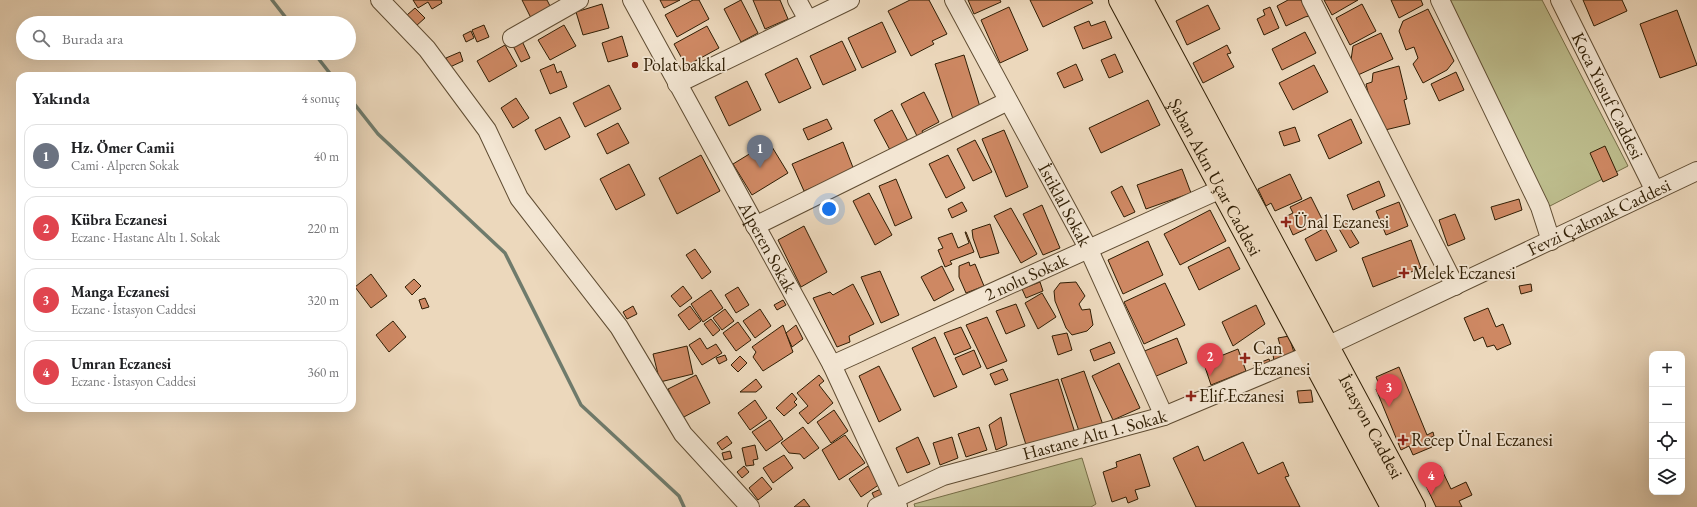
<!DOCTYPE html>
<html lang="tr">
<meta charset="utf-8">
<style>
:root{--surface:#fff;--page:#f2f2f2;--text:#202124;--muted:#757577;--line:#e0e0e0;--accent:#1a73e8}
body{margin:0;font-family:"EB Garamond",serif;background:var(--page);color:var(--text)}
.controls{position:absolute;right:12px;bottom:12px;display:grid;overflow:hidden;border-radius:8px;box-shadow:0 4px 16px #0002}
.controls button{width:36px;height:36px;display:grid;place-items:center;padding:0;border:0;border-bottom:1px solid var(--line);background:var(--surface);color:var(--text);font:20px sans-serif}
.you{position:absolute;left:829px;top:209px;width:14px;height:14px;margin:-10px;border:3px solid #fff;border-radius:50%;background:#1a73e8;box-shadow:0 0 0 6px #1a73e833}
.badge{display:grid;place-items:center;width:26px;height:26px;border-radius:50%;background:var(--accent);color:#fff;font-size:13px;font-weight:700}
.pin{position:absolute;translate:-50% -33px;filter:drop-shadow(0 1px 2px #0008)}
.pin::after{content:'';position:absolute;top:21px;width:14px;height:12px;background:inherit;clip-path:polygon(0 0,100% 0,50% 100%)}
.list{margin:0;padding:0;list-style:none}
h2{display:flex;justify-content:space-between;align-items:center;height:52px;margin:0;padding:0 16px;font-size:17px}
h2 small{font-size:13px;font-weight:400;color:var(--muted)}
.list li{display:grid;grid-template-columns:26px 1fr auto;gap:12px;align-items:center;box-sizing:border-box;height:64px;margin:0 8px 8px;padding:0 8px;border:1px solid var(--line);border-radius:12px}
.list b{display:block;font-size:15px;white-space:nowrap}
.list p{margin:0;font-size:13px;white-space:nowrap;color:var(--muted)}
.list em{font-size:13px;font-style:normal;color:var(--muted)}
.icon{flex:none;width:22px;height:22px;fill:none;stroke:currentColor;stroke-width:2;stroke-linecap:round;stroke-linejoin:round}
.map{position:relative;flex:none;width:1697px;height:507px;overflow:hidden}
.search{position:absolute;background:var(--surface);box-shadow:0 4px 16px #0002;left:16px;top:16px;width:340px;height:44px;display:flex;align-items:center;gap:10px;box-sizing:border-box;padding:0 14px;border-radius:22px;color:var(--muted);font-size:15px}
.panel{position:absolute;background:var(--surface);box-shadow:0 4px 16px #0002;left:16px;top:72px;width:340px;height:340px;border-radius:12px}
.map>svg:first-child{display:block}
.green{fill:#bdbd8d;stroke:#766e48}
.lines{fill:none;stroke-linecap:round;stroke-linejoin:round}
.stream{stroke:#6f7b6c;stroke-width:3.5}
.building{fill:#ce8863;stroke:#301e04}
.minor-casing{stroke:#5f4c32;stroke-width:20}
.major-casing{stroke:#301e04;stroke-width:24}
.minor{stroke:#f3e6d3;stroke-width:18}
.major{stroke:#ecd8bc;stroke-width:22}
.poi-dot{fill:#8f2418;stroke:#f3e6d3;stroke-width:1.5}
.labels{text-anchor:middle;stroke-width:3.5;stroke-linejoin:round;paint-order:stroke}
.poi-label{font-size:18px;fill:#301e04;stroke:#f3e6d3;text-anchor:start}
.street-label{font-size:18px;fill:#301e04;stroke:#f3e6d3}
</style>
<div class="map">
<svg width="1697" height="507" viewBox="0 0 1697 507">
<rect width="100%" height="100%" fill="#ecd8bc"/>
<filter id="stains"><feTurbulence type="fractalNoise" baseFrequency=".005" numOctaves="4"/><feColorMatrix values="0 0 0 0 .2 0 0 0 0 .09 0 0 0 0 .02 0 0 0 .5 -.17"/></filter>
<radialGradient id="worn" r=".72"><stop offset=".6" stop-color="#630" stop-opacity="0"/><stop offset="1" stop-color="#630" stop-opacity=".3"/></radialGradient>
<!-- green -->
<g class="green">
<path d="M1449,0H1542L1628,166L1548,207Z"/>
<path d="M1082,458L1096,504L1091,507H915L914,504Z"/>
</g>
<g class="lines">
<!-- stream -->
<g class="stream">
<path d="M272,0L290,23"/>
<path d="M314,53L332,76"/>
<path d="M352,101L378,134L505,253L581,405L679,496L684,507"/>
</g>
</g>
<!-- building -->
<g class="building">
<path d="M413,0H441L442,3L432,9L428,2L418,8Z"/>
<path d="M522,0H547L553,12L531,18Z"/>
<path d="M660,0H680L664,8Z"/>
<path d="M693,0H699L709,19L677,37L665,15Z"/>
<path d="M741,0L758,33L741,42L724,9Z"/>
<path d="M753,0H780L788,19L765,29Z"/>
<path d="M910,0H929L947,34L932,41L934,44L911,56L888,11Z"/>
<path d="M968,0H1000L1001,2L974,14Z"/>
<path d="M1030,0H1091L1093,3L1043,27Z"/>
<path d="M1288,0H1301L1309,16L1305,17L1286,26L1277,6Z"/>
<path d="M1324,0H1358L1332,15Z"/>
<path d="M1391,0H1421L1423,5L1399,18Z"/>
<path d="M1583,0H1622L1627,11L1594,26Z"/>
<path d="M602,4L609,28L583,35L576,12Z"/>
<path d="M1362,4L1376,31L1350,45L1336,18Z"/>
<path d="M1208,5L1220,29L1187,45L1176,21Z"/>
<path d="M1009,7L1028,50L1000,63L981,20Z"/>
<path d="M1270,7L1279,28L1264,35L1257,19L1265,15L1263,10Z"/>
<path d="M415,8L425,18L416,26L407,15Z"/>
<path d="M1428,9L1454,61L1447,70L1423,83L1413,64L1418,58L1414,47L1406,50L1399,31L1403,21Z"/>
<path d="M1677,10L1697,65L1660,78L1640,24Z"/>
<path d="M1089,21L1091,26L1105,21L1112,38L1083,49L1074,27Z"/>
<path d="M882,22L896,52L862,68L848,38Z"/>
<path d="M484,25L489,37L477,42L472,30Z"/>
<path d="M564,25L576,46L550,60L538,40Z"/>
<path d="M707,26L719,48L686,66L674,44Z"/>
<path d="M471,31L474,38L466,42L463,35Z"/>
<path d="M1305,32L1316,53L1282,70L1272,49Z"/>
<path d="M1381,33L1393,59L1358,75L1351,60L1353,46Z"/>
<path d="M622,36L628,56L608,62L602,43Z"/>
<path d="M522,41L530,58L521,62L513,46Z"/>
<path d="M842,41L856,70L823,85L810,56Z"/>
<path d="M505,45L517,66L489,82L477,61Z"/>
<path d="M1227,45L1231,53L1227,54L1234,67L1203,83L1193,63Z"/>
<path d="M460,52L463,61L450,67L446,58Z"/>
<path d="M1115,54L1123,72L1109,78L1101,60Z"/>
<path d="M964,55L981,110L953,119L935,64Z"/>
<path d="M797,58L811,88L779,103L765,74Z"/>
<path d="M554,64L557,73L561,71L567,87L550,94L540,70Z"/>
<path d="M1076,64L1083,80L1064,88L1057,73Z"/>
<path d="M1314,65L1328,92L1293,110L1279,83Z"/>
<path d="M1399,66L1407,99L1404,100L1410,124L1381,131L1374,117L1366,84L1372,82L1373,73Z"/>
<path d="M1456,72L1464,90L1439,101L1431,84Z"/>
<path d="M747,81L761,110L729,126L715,97Z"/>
<path d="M609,85L621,109L585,127L573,103Z"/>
<path d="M924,92L939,122L922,131L925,137L919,140L901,104Z"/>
<path d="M516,98L529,118L513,128L501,108Z"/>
<path d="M1148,100L1160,125L1101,153L1089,128Z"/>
<path d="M892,110L908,141L890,150L874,120Z"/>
<path d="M560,117L570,137L545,150L535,130Z"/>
<path d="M827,119L832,129L808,140L803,129Z"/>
<path d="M1351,119L1362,143L1329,159L1318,135Z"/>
<path d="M618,123L629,143L607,154L597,134Z"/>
<path d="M1295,127L1300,141L1284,146L1279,132Z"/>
<path d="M1004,130L1028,187L1006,197L982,139Z"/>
<path d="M975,140L992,172L973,181L957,149Z"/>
<path d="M769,142L788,173L752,195L733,164Z"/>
<path d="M843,142L854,170L804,191L792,164Z"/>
<path d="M1605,146L1618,175L1603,182L1590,153Z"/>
<path d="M701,155L720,191L677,214L659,178Z"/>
<path d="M948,155L965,188L946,198L929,164Z"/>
<path d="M629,164L645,195L616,210L600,179Z"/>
<path d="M1182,169L1191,193L1146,209L1137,185Z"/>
<path d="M1290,174L1302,199L1275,211L1271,203L1266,206L1258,189Z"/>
<path d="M896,179L912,218L895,226L879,186Z"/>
<path d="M1379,181L1385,196L1353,210L1347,195Z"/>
<path d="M1122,186L1135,212L1124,217L1111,192Z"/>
<path d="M869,193L892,235L875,245L853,201Z"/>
<path d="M1311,197L1323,221L1293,235L1285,217L1293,213L1290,207Z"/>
<path d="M1519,199L1522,210L1495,220L1491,207Z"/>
<path d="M962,202L967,211L952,218L948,209Z"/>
<path d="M1399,202L1408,226L1386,235L1376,211Z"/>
<path d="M1042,205L1060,248L1043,255L1023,214Z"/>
<path d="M1011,208L1037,254L1021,263L994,216Z"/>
<path d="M1210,210L1226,241L1180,265L1164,234Z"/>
<path d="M1455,214L1465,239L1448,246L1439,220Z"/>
<path d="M1346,222L1359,243L1350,248L1338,227Z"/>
<path d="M990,224L999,253L980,258L973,238L972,230Z"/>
<path d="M804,226L827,272L801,287L778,240Z"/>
<path d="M1325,228L1337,251L1316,261L1305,239Z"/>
<path d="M965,232H966L974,252L950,261L952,264L945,267L938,250L943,248L938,238L952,233L958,248L969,243Z"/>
<path d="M1411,240L1421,268L1373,287L1362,258Z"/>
<path d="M1148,241L1163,275L1123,294L1108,260Z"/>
<path d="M1229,247L1240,269L1199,290L1188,267Z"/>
<path d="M695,249L711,272L702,279L686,255Z"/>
<path d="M969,262L970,266L975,264L984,286L966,293L959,277V266Z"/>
<path d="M942,266L954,290L934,301L921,277Z"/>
<path d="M880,271L899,315L881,323L861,277Z"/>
<path d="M371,274L387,296L371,308L355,287Z"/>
<path d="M414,279L421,286L412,295L405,287Z"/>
<path d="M1040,282L1043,291L1026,298L1022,289Z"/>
<path d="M1076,282L1085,296L1079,304L1082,310L1090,309L1093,325L1087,331L1072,335L1066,328L1055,301L1054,291L1060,283Z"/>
<path d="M1165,283L1185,325L1144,344L1124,302Z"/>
<path d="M853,284L874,324L849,336L850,342L837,347L813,298L830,292L833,295Z"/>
<path d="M1531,284L1532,291L1521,294L1519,286Z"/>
<path d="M683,286L692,298L680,307L671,296Z"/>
<path d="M738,287L749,305L736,313L725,295Z"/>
<path d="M711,290L723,308L703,322L691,304Z"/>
<path d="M1042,293L1056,317L1038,329L1025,303Z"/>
<path d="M425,298L429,307L422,309L419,300Z"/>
<path d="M783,300L786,305L777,310L774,305Z"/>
<path d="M1016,304L1025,326L1006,334L996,311Z"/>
<path d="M1256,305L1265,324L1233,346L1222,322Z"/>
<path d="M633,306L637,314L627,319L623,312Z"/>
<path d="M690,306L701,321L689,330L678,315Z"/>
<path d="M1488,308L1496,327L1503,324L1511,344L1497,350L1494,345L1487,347L1483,337L1474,341L1464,318Z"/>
<path d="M725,309L734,321L722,330L713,318Z"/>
<path d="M760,309L771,326L755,338L743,321Z"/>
<path d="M987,317L1007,361L987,369L966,325Z"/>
<path d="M711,319L720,330L713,336L704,324Z"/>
<path d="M393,321L406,337L389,352L376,335Z"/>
<path d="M738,322L751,340L736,351L723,333Z"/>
<path d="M783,325L793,352L763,371L753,357L756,352L752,347Z"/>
<path d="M796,325L803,339L792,347L786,333Z"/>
<path d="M961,327L971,348L954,355L944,333Z"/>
<path d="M1067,333L1072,350L1058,355L1052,336Z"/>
<path d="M1289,336L1295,356L1274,362L1273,354L1282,352L1278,338Z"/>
<path d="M935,337L957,387L934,397L912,348Z"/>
<path d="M700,338L707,349L716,344L722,353L702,365L689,345Z"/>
<path d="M1177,338L1187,363L1154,377L1142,352Z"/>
<path d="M1110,342L1115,353L1094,361L1090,350Z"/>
<path d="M687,346L693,374L660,382L653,354Z"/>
<path d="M1238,349L1246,371L1211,385L1205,367L1219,361L1218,357Z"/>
<path d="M974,350L981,367L963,375L955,358Z"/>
<path d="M725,355L727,360L719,364L716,358Z"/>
<path d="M740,356L747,363L738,372L731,365Z"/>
<path d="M1269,359L1273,368L1258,375L1254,365Z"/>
<path d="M1119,363L1140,408L1113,420L1092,376Z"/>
<path d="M879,366L901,410L879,422L859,376Z"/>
<path d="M1399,367L1427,435L1433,432L1434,436L1429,438L1432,447L1413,455L1409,446L1401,450L1376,389L1380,387L1376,377Z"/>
<path d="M1003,369L1008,380L995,385L990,374Z"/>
<path d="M1084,371L1103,425L1080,434L1061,379Z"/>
<path d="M696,375L710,403L682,418L668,389Z"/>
<path d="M819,375L824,381L819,385L833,403L808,424L799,413L808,406L797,393Z"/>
<path d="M756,379L762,387L756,392H740Z"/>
<path d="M1058,379L1075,433L1027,448L1010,394Z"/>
<path d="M1311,390L1313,402L1299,403L1297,391Z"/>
<path d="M792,393L797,399L794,402L797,405L784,416L776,408Z"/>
<path d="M755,400L767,418L750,430L738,413Z"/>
<path d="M834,410L848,431L831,443L817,422Z"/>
<path d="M1001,417L1007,445L996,450L989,425Z"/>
<path d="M770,420L783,439L766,451L752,432Z"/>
<path d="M803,427L819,448L804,459L800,454L789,453L781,443Z"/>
<path d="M979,427L987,450L966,457L958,434Z"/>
<path d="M845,435L865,463L839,480L822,450Z"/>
<path d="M727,436L732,443L722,450L717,443Z"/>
<path d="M918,437L930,464L907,473L896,448Z"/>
<path d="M952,437L958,458L940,465L933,443Z"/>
<path d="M1243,442L1258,474L1283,462L1289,476L1285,477L1300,507H1196L1173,458L1198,446L1204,461Z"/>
<path d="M755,445L758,459L753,460L754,465L746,466L742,448Z"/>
<path d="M730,451L732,458L724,460L722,453Z"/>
<path d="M1140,454L1150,486L1135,490L1138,499L1128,503L1126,497L1112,502L1103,472L1117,467L1116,462Z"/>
<path d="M784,455L793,468L773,483L763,468Z"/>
<path d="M744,466L749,472L742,478L737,472Z"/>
<path d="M868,466L880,484L861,497L849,479Z"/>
<path d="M1440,466L1451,489L1466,482L1472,495L1459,501L1462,507H1436L1421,475Z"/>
<path d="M762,477L772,489L758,500L749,488Z"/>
<path d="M883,488L887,495L876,501L872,493Z"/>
<path d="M804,499L810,507H794Z"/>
</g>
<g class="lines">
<defs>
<g id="minor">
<path d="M380,0L427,49L487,130L519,198L619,327L683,434L750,507"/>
<path id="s1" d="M632,0L832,365L898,507"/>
<path d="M797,0L808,20"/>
<path id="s2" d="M954,0L1088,248L1164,416"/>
<path d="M1311,0L1455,286"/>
<path d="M1440,0L1540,207L1551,241"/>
<path id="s3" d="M1560,0L1655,191"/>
<path d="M512,38L579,0"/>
<path d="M677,84L850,0"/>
<path d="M755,226L1008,101"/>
<path id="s4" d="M1327,346L1697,171"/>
<path id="s5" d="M832,365L1221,189"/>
<path id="s6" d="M877,507L943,476L1164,416L1309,355"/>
</g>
<g id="major">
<path id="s7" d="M1120,0L1392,507"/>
<path id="s8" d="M1142,0L1414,507"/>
</g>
</defs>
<!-- minor casing -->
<use href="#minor" class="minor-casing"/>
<!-- major casing -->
<use href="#major" class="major-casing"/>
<!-- minor -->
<use href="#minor" class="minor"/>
<!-- major -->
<use href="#major" class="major"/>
</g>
<!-- markers -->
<g class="poi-dot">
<circle cx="635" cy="65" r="4"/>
<path d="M1284 216h4v4h4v4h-4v4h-4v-4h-4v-4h4z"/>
<path d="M1402 267h4v4h4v4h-4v4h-4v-4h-4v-4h4z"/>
<path d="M1243 352h4v4h4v4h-4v4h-4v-4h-4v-4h4z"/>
<path d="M1189 390h4v4h4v4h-4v4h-4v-4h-4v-4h4z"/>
<path d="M1401 434h4v4h4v4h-4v4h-4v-4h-4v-4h4z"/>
</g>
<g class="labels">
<!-- poi labels -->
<g class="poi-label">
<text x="643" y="71">Polat bakkal</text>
<text x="1294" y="228">Ünal Eczanesi</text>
<text x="1412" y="279">Melek Eczanesi</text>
<text x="1253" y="354">Can<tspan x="1253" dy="21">Eczanesi</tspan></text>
<text x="1199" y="402">Elif Eczanesi</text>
<text x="1411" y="446">Recep Ünal Eczanesi</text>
</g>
<!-- street labels -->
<g class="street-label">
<text dy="6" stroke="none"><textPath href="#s3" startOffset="107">Koca Yusuf Caddesi</textPath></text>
<text dy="6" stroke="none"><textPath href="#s7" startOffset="201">Şaban Akın Uçar Caddesi</textPath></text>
<text dy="6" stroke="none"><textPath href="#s2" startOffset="233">İstiklal Sokak</textPath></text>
<text dy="6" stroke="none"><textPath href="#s4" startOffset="301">Fevzi Çakmak Caddesi</textPath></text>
<text dy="6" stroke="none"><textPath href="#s1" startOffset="282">Alperen Sokak</textPath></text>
<text dy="6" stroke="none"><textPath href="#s5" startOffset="213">2 nolu Sokak</textPath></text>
<text dy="6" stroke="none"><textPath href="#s8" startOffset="484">İstasyon Caddesi</textPath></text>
<text dy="6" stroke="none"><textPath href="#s6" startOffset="230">Hastane Altı 1. Sokak</textPath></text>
</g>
</g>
<rect width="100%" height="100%" filter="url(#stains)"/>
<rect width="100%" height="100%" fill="url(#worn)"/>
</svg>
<div class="controls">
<button>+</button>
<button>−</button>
<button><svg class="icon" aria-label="locate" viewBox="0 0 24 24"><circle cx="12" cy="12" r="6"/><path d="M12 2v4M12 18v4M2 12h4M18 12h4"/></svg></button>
<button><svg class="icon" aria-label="layers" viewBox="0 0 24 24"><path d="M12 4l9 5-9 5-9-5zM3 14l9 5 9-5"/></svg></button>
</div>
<div class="you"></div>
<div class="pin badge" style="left:760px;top:168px;background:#6b7280">1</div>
<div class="pin badge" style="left:1210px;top:376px;background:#e0444e">2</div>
<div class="pin badge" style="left:1389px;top:407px;background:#e0444e">3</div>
<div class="pin badge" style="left:1431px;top:495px;background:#e0444e">4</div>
<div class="search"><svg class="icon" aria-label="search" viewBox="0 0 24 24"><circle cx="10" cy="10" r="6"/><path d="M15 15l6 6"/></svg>Burada ara</div>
<section class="panel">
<h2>Yakında<small>4 sonuç</small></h2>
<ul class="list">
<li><span class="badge" style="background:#6b7280">1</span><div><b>Hz. Ömer Camii</b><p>Cami · Alperen Sokak</p></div><em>40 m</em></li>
<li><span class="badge" style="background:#e0444e">2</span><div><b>Kübra Eczanesi</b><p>Eczane · Hastane Altı 1. Sokak</p></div><em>220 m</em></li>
<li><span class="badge" style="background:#e0444e">3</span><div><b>Manga Eczanesi</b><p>Eczane · İstasyon Caddesi</p></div><em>320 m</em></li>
<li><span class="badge" style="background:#e0444e">4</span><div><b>Umran Eczanesi</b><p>Eczane · İstasyon Caddesi</p></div><em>360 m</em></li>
</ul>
</section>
</div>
